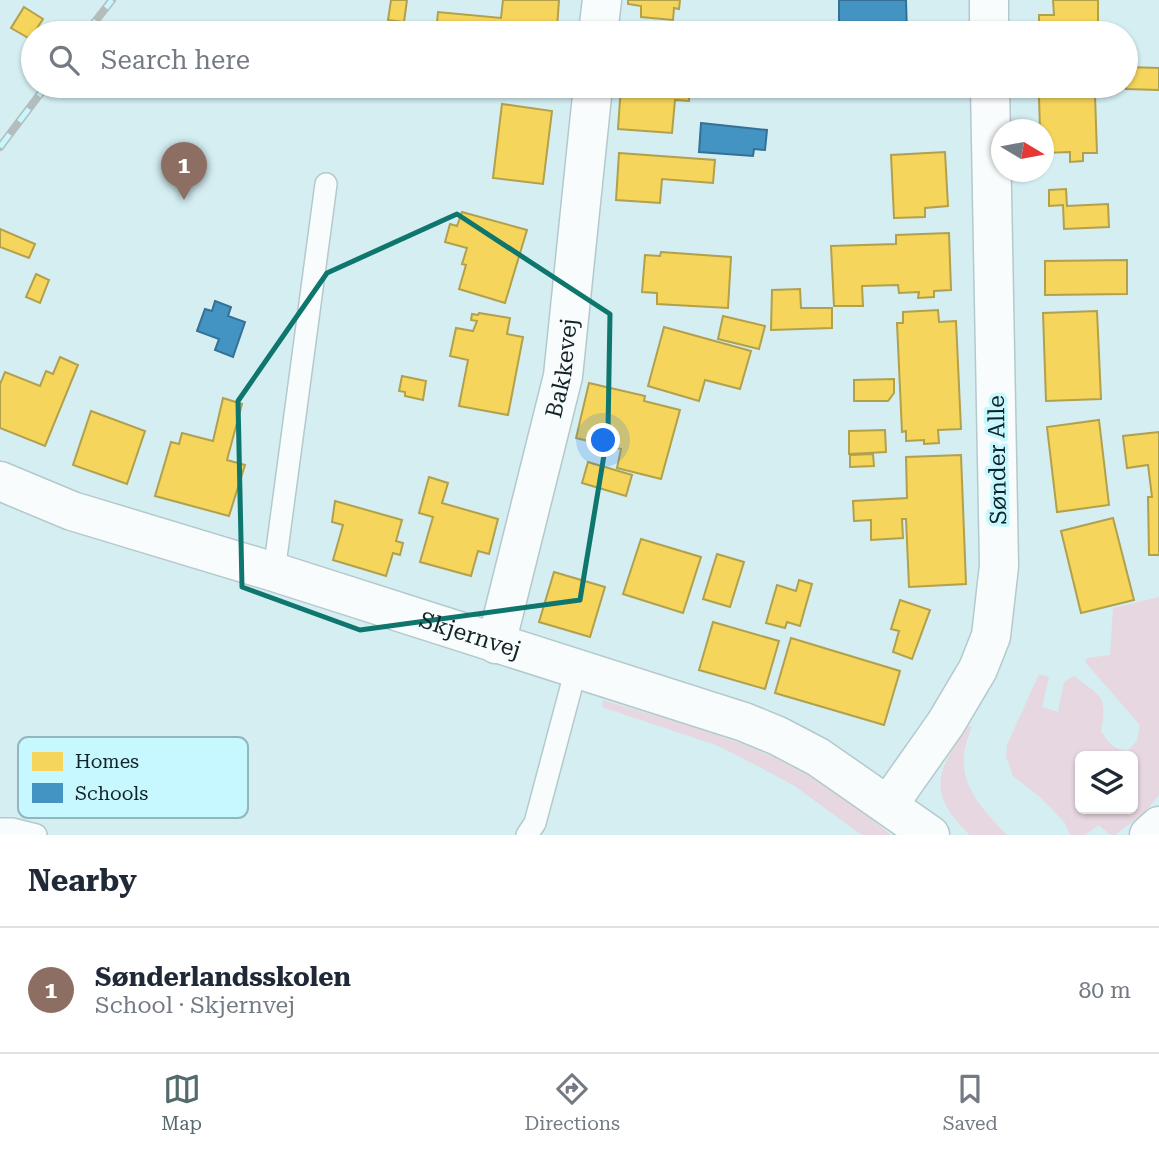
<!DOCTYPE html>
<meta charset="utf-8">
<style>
:root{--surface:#fff;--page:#f2f2f3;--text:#1f2937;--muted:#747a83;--line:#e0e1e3;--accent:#556a6d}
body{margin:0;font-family:"Roboto Serif",serif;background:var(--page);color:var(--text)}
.controls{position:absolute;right:21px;bottom:21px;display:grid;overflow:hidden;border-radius:10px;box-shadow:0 2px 5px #0004}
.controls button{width:63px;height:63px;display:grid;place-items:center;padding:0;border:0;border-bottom:2px solid var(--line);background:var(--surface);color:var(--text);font:35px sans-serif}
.compass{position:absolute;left:991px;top:119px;width:63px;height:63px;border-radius:50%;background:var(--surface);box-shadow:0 2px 5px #0004;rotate:100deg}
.you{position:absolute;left:604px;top:441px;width:24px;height:24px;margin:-18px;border:5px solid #fff;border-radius:50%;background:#1a73e8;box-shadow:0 0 0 10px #1a73e833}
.badge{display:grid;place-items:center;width:46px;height:46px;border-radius:50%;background:var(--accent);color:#fff;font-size:23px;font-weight:700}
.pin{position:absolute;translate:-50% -58px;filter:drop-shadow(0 2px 4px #0008)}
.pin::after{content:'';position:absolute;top:37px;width:24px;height:21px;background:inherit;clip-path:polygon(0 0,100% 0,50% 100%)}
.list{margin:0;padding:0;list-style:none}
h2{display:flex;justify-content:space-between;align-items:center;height:91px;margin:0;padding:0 28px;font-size:30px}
h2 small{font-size:23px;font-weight:400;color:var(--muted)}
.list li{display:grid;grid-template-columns:46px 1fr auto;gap:21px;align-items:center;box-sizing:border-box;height:126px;padding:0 28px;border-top:2px solid var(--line)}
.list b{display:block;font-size:26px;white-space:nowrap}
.list p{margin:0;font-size:23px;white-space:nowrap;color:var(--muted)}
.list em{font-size:23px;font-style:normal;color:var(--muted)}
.icon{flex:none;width:38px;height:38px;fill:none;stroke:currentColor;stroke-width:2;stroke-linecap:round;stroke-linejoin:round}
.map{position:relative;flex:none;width:1159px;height:835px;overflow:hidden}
.search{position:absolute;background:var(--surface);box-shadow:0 2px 5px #0004;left:21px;right:21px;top:21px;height:77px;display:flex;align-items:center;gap:18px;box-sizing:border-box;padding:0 24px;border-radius:38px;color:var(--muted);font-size:26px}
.sheet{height:217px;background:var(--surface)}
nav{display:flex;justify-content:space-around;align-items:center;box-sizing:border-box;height:98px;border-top:2px solid var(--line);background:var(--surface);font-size:19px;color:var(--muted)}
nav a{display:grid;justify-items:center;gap:4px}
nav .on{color:var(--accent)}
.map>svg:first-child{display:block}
.green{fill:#e6d7e0;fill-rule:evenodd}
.homes{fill:#f6d55c;stroke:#b1a04c;stroke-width:2}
.schools{fill:#4393c3;stroke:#347194;stroke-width:2}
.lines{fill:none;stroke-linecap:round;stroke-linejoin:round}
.lane-casing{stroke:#b4c9cc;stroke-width:24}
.street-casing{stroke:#b4c9cc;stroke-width:41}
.secondary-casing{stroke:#b4c9cc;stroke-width:41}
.lane{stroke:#f9fcfd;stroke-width:21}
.street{stroke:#f9fcfd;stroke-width:38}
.secondary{stroke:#f9fcfd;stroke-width:38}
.rail-casing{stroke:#b5bcbc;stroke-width:8}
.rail{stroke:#c7f7ff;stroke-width:5;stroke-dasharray:16;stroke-linecap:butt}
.marked{fill:none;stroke:#0f766e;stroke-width:5;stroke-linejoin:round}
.labels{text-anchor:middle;stroke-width:7;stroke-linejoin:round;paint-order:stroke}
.street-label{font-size:23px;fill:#112326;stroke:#c7f7ff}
.key{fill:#c7f7ff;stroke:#90b7be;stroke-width:2}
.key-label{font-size:19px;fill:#112326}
</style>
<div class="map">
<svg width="1159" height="835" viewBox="0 0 1159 835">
<rect width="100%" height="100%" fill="#d4eef2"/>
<!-- green -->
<g class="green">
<path d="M1159,597V795L1145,812L1115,835H1110L1099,825L1085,835H1070L1065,823L1040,797L1013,776L1006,757L1007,745L1039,674L1049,677L1042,707L1058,712L1064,682L1074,676C1101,697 1108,695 1101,731C1108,742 1114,750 1127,751L1137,741L1140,725L1085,662L1087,658L1110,655L1113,608ZM1080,756H1133V809H1080Z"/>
<path d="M603,700C658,717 714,731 766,754C807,771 858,806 891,835H862L793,785L744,759L716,745L602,707Z"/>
<path d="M969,726L972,727C950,775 975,802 1007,835H970C926,793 936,770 969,726Z"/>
</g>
<!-- homes -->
<g class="homes">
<path d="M391,0H407L404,22L388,20Z"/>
<path d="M503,0H559L557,28L529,26L528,33L482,28V33H436L438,12L501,18Z"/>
<path d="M628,0H680L679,9L674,8L673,20L641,17V6L628,4Z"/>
<path d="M1053,0H1098V33H1039V15H1054Z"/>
<path d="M24,7L43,19L30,39L11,28Z"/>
<path d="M1127,67L1159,68V90L1126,89Z"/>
<path d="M380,86H407L406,95L379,91Z"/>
<path d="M621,86H690L689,101L675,100L672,133L618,129Z"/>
<path d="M1095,95L1097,153H1083V161L1070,162V152L1044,153V130H1040L1039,97Z"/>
<path d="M502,104L552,111L543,184L493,178Z"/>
<path d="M945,152L948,206L925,208V217L894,218L891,155Z"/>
<path d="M619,153L715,160L713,183L662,179L660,203L616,200Z"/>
<path d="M1066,189L1067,206L1108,204L1109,227L1064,229L1063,205L1049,206V190Z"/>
<path d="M462,212L527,230L505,303L459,289L466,265L462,264L467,248L445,242L450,224L457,226Z"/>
<path d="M0,229L35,244L29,258L0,247Z"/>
<path d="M949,233L951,290L934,291V297L918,298L919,292L899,293L898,285L862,286L863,306H834L831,246L896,244V235Z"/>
<path d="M661,252L731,257L728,308L657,304V293L642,292L645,255L660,256Z"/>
<path d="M1127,260V294L1045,295V261Z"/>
<path d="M36,274L49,280L40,303L26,297Z"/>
<path d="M800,289L801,308H832V328L771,330L772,290Z"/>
<path d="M938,310L939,322L956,321L961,429L938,430L939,443L924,444V440L906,441V431L902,432L897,323H903V312Z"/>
<path d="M1097,311L1101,399L1046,401L1043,313Z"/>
<path d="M479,313L510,318L507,334L523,337L508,415L459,406L468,360L450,356L456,328L473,331L477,321L471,320L472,314L478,315Z"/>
<path d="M723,316L765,326L759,349L718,339Z"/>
<path d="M664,327L751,351L740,389L705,380L699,401L648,386Z"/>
<path d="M60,357L78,365L45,446L0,428V384L5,372L40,386L46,371L53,374Z"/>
<path d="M402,376L426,381L423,400L405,396V392L399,391Z"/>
<path d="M894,379V393L888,401H854V380Z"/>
<path d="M589,383L645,396L644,401L680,410L661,479L617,468L621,449L576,438Z"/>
<path d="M223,398L242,404L227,460L245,465L229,516L155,496L171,442L179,444L182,433L213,441Z"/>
<path d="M91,411L145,431L127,484L73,465Z"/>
<path d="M1099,420L1109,505L1057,512L1047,427Z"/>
<path d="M885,430L886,452L849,454V431Z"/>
<path d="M1159,432V555H1149L1148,497H1152L1148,465L1127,468L1123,436Z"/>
<path d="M873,454L874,466L850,467V455Z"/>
<path d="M961,455L966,584L909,587L906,519H902L903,538L871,540V520L854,521L853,501L907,498L906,457Z"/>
<path d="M588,462L632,475L626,496L582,483Z"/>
<path d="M429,477L448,483L442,503L498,519L489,554L478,551L471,576L420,562L433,517L419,513Z"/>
<path d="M335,501L402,520L396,541L403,543L400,555L393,553L386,576L333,560L343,525L332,522Z"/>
<path d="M1113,518L1134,600L1081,613L1061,531Z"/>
<path d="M641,539L701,557L683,613L623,594Z"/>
<path d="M717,554L744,562L730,607L703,599Z"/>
<path d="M554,572L605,587L590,637L539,622Z"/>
<path d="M799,580L812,584L800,626L787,622L785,628L766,623L777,585L796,591Z"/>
<path d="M900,600L930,610L912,659L893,652L899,631L891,629Z"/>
<path d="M713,622L779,641L765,689L699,670Z"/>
<path d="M791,638L900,671L884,725L775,693Z"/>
</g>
<!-- schools -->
<g class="schools">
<path d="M839,0H906L907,33H839Z"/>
<path d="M701,123L767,130L765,150L754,149L753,156L699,152Z"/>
<path d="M215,301L231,307L228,316L245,322L233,357L215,350L219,339L197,331L205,309L212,311Z"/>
</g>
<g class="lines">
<defs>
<g id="lane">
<path d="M274,572L326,184"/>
<path d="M0,829H12L36,835"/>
<path d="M527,835L535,823L576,669"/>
</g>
<g id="street">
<path d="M598,33L602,0"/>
<path id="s1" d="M496,644L563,376L593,86"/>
</g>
<g id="secondary">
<path d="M989,0V33"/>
<path id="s2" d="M0,481L72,511L274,572L744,722L778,736L818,757L930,835"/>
<path d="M889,804L946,723L978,669L991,636L999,566L990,86"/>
<path d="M1149,835L1159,826"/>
</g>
</defs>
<!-- lane casing -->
<use href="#lane" class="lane-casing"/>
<!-- street casing -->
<use href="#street" class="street-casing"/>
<!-- secondary casing -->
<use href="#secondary" class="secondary-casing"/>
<!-- lane -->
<use href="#lane" class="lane"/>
<!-- street -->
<use href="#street" class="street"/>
<!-- secondary -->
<use href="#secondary" class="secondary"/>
<defs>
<g id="rail">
<path d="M86,33L112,0"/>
<path d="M0,147L46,86"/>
</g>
</defs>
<!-- rail casing -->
<use href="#rail" class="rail-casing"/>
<!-- rail -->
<use href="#rail" class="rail"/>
</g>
<!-- marked area -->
<path class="marked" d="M457,214L610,314L608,431L580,600L360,630L242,587L238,401L327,273Z"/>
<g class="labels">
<!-- street labels -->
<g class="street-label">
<text dy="8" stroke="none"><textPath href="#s1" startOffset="284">Bakkevej</textPath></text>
<text transform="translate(997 460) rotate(-91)" y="8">Sønder Alle</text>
<text dy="8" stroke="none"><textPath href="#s2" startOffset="495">Skjernvej</textPath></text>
</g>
</g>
<!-- legend -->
<rect x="18" y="737" width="230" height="81" rx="10" class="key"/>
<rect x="32" y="752" width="31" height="19" fill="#f6d55c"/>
<rect x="32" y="783" width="31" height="20" fill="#4393c3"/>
<g class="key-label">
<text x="75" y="768">Homes</text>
<text x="75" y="800">Schools</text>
</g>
</svg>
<div class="controls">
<button><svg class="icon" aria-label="layers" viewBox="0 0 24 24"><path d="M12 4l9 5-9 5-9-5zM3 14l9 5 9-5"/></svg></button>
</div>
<svg class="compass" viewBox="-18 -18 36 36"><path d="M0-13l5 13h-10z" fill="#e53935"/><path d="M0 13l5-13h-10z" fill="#747a83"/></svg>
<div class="you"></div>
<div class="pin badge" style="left:184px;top:200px;background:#8d6e63">1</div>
<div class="search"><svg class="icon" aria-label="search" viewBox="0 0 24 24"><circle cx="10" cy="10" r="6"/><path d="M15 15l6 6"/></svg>Search here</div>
</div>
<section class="sheet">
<h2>Nearby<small></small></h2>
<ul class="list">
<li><span class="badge" style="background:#8d6e63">1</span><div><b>Sønderlandsskolen</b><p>School · Skjernvej</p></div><em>80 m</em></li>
</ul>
</section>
<nav>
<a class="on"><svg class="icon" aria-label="map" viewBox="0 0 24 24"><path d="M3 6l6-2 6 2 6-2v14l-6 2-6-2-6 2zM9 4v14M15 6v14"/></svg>Map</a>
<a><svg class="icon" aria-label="directions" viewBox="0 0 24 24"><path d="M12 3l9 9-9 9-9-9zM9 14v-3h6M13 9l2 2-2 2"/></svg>Directions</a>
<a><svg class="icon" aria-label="saved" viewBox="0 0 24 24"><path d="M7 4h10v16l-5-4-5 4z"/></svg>Saved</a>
</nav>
